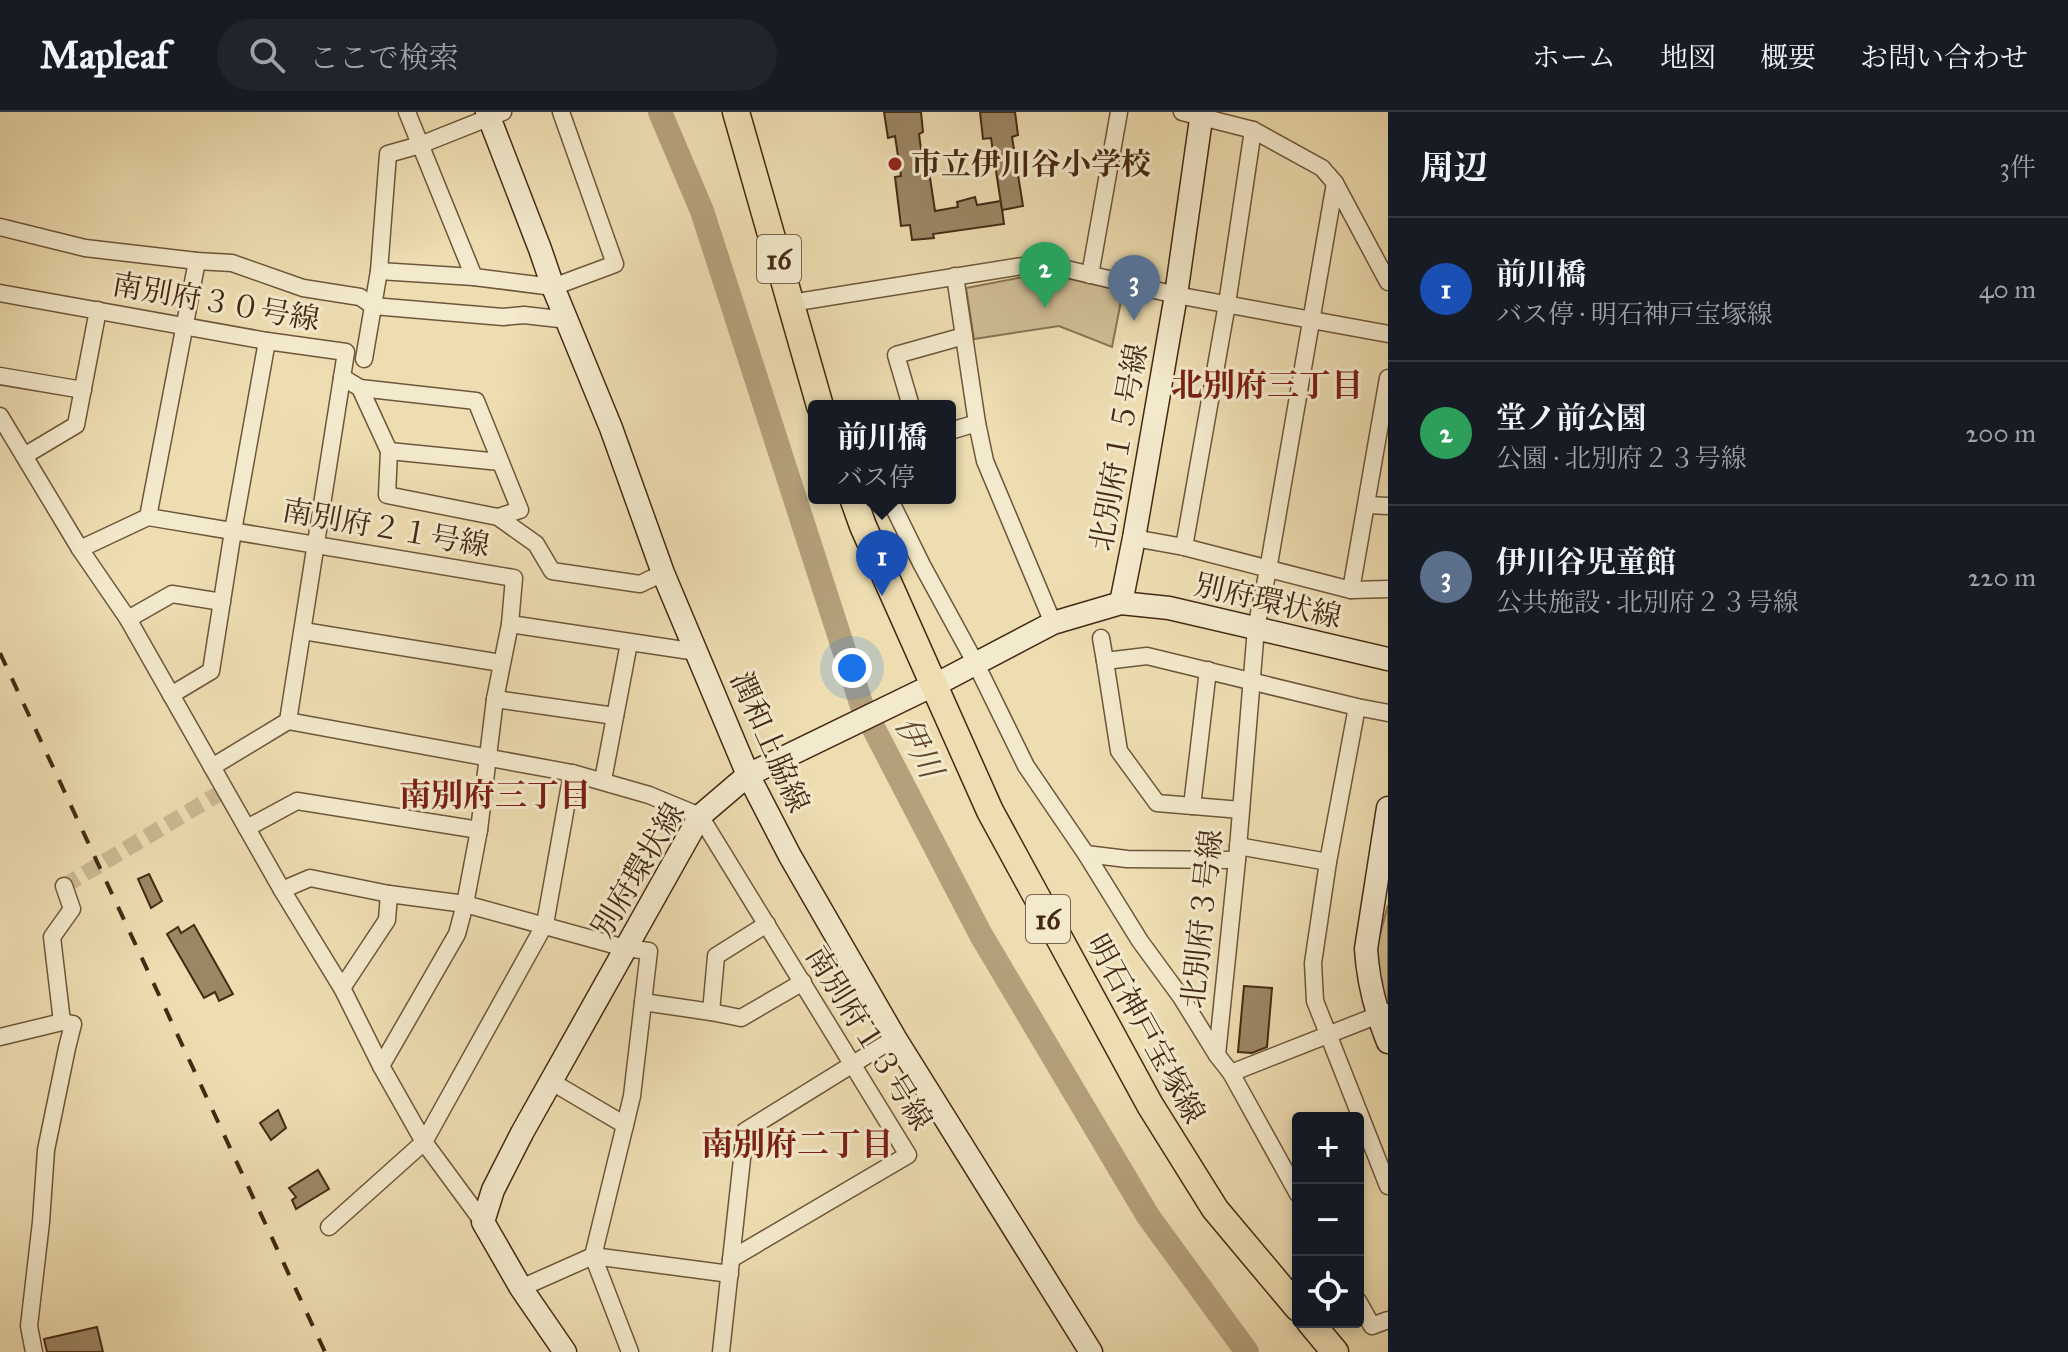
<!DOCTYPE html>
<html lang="ja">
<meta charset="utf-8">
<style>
:root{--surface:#171b24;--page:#20242c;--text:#f1f3f6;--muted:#9ea1a6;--line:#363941;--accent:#8c9099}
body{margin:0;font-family:"IM FELL Great Primer","Noto Serif JP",serif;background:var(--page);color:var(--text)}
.controls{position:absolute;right:24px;bottom:24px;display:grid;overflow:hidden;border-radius:8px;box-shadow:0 4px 12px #0003}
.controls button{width:72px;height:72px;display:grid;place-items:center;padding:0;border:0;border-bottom:2px solid var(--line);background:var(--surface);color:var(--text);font:40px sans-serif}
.you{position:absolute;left:852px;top:556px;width:28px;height:28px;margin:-20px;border:6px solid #fff;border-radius:50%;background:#1a73e8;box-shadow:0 0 0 12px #1a73e833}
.badge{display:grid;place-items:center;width:52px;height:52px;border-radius:50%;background:var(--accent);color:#fff;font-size:26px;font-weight:700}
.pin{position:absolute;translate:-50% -66px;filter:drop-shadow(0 2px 4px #0008)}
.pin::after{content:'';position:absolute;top:42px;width:28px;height:24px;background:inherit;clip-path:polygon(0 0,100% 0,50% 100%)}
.popup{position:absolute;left:808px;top:288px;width:148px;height:104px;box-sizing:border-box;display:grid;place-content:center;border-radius:8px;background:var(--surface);filter:drop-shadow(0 2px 6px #0005);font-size:26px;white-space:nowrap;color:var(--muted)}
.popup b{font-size:30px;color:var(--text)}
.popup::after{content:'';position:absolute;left:50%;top:100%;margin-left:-16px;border:16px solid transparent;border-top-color:var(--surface)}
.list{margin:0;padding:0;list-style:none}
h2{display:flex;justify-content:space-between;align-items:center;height:104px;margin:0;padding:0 32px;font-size:34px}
h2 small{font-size:26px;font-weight:400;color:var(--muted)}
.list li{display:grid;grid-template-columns:52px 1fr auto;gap:24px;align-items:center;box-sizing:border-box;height:144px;padding:0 32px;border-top:2px solid var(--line)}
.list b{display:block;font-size:30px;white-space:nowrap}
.list p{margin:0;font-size:26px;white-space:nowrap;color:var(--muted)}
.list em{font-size:26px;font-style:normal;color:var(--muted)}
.icon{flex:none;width:44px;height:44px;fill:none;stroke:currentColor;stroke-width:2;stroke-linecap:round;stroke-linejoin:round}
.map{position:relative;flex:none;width:1388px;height:1240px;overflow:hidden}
header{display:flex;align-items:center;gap:48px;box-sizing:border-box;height:112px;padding:0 40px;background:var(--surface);border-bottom:2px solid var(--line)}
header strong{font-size:38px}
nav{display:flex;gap:44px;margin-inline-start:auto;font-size:28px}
.search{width:560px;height:72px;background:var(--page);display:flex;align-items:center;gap:20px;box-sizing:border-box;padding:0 28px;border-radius:44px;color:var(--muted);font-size:30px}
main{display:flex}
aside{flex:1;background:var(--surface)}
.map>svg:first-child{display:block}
.green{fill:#d0be96;stroke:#8a7454;stroke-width:2}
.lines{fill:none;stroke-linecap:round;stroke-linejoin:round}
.river{stroke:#b4a07b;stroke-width:24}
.building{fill:#9c8765;stroke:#452913;stroke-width:2}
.street-tunnel{stroke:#cbb991;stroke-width:16;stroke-dasharray:16 8;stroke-linecap:butt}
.street-casing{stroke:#6f563a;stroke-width:19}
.secondary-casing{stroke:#452913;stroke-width:25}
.primary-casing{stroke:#452913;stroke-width:29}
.street{stroke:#f3e9cc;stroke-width:16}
.secondary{stroke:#f3e9cc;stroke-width:22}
.primary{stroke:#edddb1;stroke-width:26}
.rail{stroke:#452913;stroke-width:4;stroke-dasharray:14 14;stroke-linecap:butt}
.poi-dot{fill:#8f2418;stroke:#f3e9cc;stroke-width:3}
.labels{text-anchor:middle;stroke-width:6;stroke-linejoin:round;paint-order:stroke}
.shield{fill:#f3e9cc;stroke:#79634a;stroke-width:2}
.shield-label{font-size:28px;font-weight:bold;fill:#452913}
.poi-label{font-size:30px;font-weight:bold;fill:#452913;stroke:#f3e9cc;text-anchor:start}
.street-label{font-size:30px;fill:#452913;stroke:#f3e9cc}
.neighbourhood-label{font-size:32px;font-weight:bold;fill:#7a1f14;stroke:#f3e9cc}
.water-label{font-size:32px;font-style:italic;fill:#61472d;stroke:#f3e9cc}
</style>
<header>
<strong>Mapleaf</strong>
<div class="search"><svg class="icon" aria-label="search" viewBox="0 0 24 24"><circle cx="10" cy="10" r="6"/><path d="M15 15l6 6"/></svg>ここで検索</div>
<nav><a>ホーム</a><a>地図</a><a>概要</a><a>お問い合わせ</a></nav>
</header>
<main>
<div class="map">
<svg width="1388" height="1240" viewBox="0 0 1388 1240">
<rect width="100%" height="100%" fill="#edddb1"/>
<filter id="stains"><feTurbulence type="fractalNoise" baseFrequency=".0025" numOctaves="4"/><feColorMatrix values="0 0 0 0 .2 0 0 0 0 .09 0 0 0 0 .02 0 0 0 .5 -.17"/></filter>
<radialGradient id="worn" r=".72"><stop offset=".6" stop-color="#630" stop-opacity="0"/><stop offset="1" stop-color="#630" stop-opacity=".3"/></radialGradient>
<!-- green -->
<g class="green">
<path d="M1044,161L1123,179L1112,235L1059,214L974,227L966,176Z"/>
<path d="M1388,793V895L1385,896L1375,841Z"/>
</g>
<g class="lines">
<!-- river -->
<path class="river" d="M660,0L702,99L862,594L981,823L1148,1104L1247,1240"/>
</g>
<!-- building -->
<g class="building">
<path d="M884,0H921L923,20L919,22L924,59H929L935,99L958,95L957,90L975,85L977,93L1001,89L1004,112L933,122L934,126L912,128L910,113L901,114L895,65L901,64L895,24L888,26Z"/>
<path d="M980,0H1015L1018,23L1012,25L1023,94L1002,98L991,26L983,27Z"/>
<path d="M149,762L162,789L151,796L138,767Z"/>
<path d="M194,813L233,882L219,889L215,880L204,886L167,822L178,815L181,821Z"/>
<path d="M1244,874L1272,876L1267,935L1252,941L1238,940Z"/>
<path d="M278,998L286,1016L271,1028L260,1011Z"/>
<path d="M318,1058L329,1077L296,1097L292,1088L296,1085L289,1076Z"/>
<path d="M97,1215L103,1240H47L44,1227Z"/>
</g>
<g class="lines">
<!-- street-tunnel -->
<path class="street-tunnel" d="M64,774L225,678"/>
<defs>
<g id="street">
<path d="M407,0L474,165"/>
<path d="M1182,0L1253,18L1322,56L1335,71L1388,170"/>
<path d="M0,115L85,136L197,149L232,151L303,176L360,185L373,194L503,205L524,203L568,208"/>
<path d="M379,159L474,165L553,175L615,152L561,0"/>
<path d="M1090,163L1119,0"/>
<path d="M955,164L977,311L985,349L1053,511"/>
<path d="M0,181L267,229L346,240L288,609L212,655"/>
<path d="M791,191L1041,151L1176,183L1388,222"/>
<path d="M364,247L379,159L388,42L420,33L503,0"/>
<path d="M0,264L83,278"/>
<path d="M342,265L360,276L389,339L387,383L498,405L536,432L552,459L640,472L663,461"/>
<path d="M360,276L476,289L520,398L498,405"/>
<path d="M911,294L896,243L964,224"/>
<path d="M0,304L80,437L128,507L282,778L342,876L381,954L424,1030L483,1110"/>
<path d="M950,319L977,311"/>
<path d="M389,339L500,350"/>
<path d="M24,344L76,313L98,198"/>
<path d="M889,386L922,453L976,552L1026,654L1086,742L1140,829L1181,885L1217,943"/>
<path d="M1367,393L1388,394"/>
<path d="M148,405L197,149"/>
<path d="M1134,426L1184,435L1351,478L1388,477"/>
<path d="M1184,435L1227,192L1253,18"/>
<path d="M80,437L148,405L514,466L510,512L495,587L479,718L465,792L457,822L381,954"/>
<path d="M1351,478L1388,266"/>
<path d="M128,507L172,482L222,490"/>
<path d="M510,512L697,540"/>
<path d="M303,519L501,551"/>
<path d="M1101,526L1105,549"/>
<path d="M171,583L211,559L233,419L267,229"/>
<path d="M495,587L615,604"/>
<path d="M1357,595L1328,750L1313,851L1315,889L1388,1074"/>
<path d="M288,609L572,661L649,683L700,704L908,1043L731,1147"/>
<path d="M603,668L629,531"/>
<path d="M1192,694L1208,558"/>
<path d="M1241,698L1157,691L1119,639L1105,549L1147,544L1357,595L1388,601"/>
<path d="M247,716L297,689L479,718"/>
<path d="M1238,734L1328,750"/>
<path d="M1086,742L1127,747L1237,748"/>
<path d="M282,778L310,766L389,782L465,792L625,836L649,839L632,984L625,1013"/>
<path d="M767,812L716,844L711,900L741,906L803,870"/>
<path d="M342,876L387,808L389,782"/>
<path d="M643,890L711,900"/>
<path d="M62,910L52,825L72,797L64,774"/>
<path d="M0,925L62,910"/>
<path d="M1231,961L1386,900"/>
<path d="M552,970L625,1013L593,1144L630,1240"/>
<path d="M1298,1082L1231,961L1217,943L1237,748L1256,516L1268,458L1335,71"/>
<path d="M329,1115L424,1030L545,812L572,661"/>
<path d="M521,1176L593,1144L730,1162"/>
<path d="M1358,1189L1372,1214L1388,1208"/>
<path d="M34,1240L29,1214L41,1110L46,1038L67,936L73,912L62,910"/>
<path d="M721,1240L745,1019L895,926"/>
</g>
<g id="secondary">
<path d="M487,0L540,137L553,175L611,316L663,461L748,663L790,744L895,926L1091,1240"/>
<path d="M1121,491L1134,426L1176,183L1202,0"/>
<path d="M1388,696L1366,837C1368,870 1376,900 1388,930"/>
<path d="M565,1240L521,1176L483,1110L493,1078L522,1021L700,704L748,663L921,579L933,574L1053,511L1121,491L1169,496L1388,547"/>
</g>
<g id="primary">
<path d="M736,0L820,294"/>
<path d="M853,386L863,414L990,699L1150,993L1215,1097L1298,1196"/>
<path d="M1310,1210L1335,1240"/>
</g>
</defs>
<!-- street casing -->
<use href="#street" class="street-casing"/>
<!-- secondary casing -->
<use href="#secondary" class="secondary-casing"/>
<!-- primary casing -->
<use href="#primary" class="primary-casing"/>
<!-- street -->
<use href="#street" class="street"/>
<!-- secondary -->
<use href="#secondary" class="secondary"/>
<!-- primary -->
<use href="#primary" class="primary"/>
<!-- rail -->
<path class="rail" d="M0,541L325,1240"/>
</g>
<!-- markers -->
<circle class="poi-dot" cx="895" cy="52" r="8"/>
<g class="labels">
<!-- shield labels -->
<g class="shield">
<rect x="757" y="123" width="44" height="48" rx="6"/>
<rect x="1026" y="783" width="44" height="48" rx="6"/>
</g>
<g class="shield-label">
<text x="779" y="157">16</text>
<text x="1048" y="817">16</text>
</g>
<!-- poi labels -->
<g class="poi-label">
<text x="911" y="62">市立伊川谷小学校</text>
</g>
<!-- street labels -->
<g class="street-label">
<text transform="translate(216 190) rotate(10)" y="10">南別府３０号線</text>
<text transform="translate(1119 335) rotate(-80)" y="10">北別府１５号線</text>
<text transform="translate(386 416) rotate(10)" y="10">南別府２１号線</text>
<text transform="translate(1268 489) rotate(13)" y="10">別府環状線</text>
<text transform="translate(770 630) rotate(66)" y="10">潤和上脇線</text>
<text transform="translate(638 758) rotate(-59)" y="10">別府環状線</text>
<text transform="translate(1202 807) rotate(-84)" y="10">北別府３号線</text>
<text transform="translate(1146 917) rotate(61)" y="10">明石神戸宝塚線</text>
<text transform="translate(869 926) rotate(58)" y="10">南別府１３号線</text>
</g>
<!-- neighbourhood labels -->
<g class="neighbourhood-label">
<text x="1267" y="284">北別府三丁目</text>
<text x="495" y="694">南別府三丁目</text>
<text x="797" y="1043">南別府二丁目</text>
</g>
<!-- water labels -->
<g class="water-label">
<text transform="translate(919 635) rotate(63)" y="11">伊川</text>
</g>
</g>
<rect width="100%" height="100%" filter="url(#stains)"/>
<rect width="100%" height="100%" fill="url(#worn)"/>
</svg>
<div class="controls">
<button>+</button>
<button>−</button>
<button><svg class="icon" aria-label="locate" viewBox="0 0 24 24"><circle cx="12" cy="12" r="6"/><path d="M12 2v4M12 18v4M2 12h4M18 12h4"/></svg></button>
</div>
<div class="you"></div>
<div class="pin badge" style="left:882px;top:484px;background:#1a4fb4">1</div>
<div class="popup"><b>前川橋</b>バス停</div>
<div class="pin badge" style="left:1045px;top:196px;background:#2e9e5b">2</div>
<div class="pin badge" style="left:1134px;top:209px;background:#5c6f8a">3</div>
</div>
<aside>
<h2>周辺<small>3件</small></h2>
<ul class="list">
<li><span class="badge" style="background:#1a4fb4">1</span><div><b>前川橋</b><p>バス停 · 明石神戸宝塚線</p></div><em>40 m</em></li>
<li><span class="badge" style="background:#2e9e5b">2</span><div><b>堂ノ前公園</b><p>公園 · 北別府２３号線</p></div><em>200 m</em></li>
<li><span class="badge" style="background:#5c6f8a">3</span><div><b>伊川谷児童館</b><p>公共施設 · 北別府２３号線</p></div><em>220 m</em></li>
</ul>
</aside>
</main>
